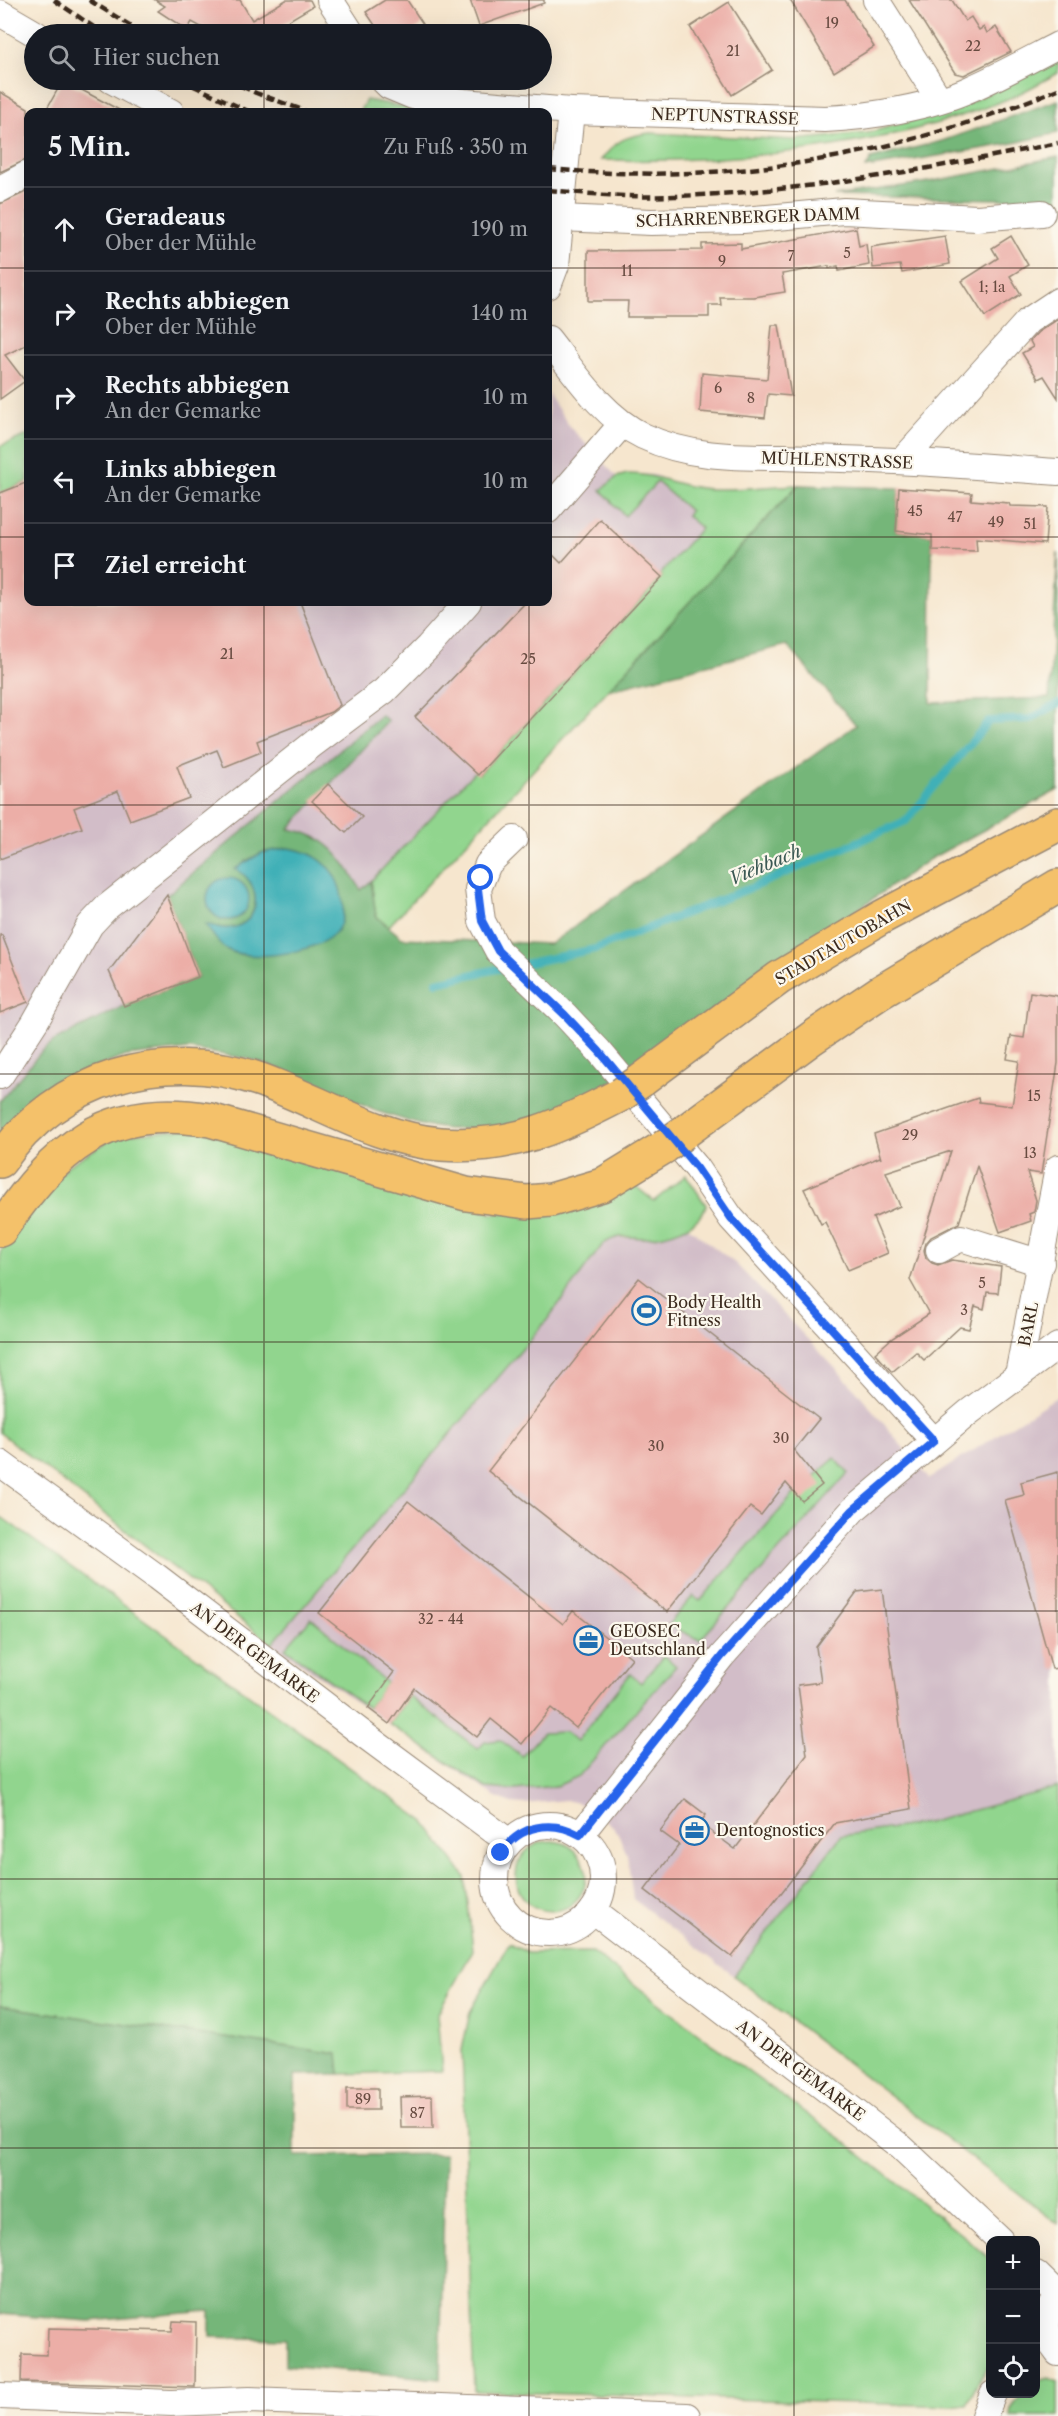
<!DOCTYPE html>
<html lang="de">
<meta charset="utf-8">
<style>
:root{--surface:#171b24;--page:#242831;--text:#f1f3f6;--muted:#9ea1a6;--line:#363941}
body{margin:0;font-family:"Libre Caslon Text",serif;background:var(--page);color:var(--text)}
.controls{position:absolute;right:18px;bottom:18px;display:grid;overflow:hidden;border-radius:12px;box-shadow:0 6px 24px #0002}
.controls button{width:54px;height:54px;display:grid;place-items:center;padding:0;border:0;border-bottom:2px solid var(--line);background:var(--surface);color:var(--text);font:30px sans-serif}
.stop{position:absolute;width:18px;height:18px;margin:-14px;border:4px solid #2563eb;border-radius:50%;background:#fff}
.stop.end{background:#2563eb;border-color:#fff;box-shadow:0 2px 6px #0008}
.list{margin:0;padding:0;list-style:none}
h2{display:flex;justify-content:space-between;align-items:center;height:78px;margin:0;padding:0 24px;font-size:26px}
h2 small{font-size:20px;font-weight:400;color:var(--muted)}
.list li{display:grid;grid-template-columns:39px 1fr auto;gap:18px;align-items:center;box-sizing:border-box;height:84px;padding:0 24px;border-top:2px solid var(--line)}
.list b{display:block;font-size:22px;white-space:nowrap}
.list p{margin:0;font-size:20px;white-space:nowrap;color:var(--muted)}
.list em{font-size:20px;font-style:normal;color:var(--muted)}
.icon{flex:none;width:33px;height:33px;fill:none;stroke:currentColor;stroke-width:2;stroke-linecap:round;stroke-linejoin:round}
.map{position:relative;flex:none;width:1058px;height:2416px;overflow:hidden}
.search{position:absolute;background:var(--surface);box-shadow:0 6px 24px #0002;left:24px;top:24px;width:528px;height:66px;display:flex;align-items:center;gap:15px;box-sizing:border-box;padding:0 21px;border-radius:33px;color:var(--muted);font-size:22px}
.panel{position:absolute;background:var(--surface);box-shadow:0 6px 24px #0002;left:24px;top:108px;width:528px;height:498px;border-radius:12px}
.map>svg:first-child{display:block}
.industrial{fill:#d2bdc8}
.green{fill:#91d58e;stroke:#668056;stroke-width:1.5}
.forest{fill:#74b679;stroke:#58704c;stroke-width:1.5;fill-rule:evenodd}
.water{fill:#3fb0b7;stroke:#3d6d6a;stroke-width:1.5}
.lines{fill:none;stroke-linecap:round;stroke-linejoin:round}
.stream{stroke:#3fb0b7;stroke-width:8}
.building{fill:#ecaea7}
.minor-casing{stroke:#988876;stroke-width:28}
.highway-casing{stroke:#988876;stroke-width:36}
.minor{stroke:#fff;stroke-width:26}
.highway{stroke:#f4c16a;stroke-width:33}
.rail{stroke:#3b2a1e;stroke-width:4.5;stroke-dasharray:9 4.5;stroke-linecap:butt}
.highway-bridge-casing{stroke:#988876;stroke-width:36;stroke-linecap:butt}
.highway-bridge{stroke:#f4c16a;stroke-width:33}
.route{stroke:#2563eb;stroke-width:8}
.grid{fill:none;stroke:#3b2a1e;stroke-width:1.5;stroke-opacity:0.55}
.labels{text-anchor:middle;stroke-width:4.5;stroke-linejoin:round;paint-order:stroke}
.number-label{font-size:14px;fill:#674b40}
.street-label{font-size:16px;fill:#3b2a1e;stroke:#fbf7ec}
.poi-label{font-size:16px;fill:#3b2a1e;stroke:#fbf7ec;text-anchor:start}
.water-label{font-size:18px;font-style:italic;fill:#3c5954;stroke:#fbf7ec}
</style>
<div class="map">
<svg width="1058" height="2416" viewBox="0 0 1058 2416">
<rect width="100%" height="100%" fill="#fbf7ec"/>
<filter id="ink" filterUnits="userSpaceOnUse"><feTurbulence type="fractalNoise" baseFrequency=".0167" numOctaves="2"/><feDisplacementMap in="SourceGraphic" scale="12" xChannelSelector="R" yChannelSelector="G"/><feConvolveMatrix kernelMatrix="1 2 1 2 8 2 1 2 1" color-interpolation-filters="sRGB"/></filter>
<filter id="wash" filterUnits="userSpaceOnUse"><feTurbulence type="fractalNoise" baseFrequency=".008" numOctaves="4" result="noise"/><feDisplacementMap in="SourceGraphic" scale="24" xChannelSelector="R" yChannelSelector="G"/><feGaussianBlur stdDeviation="1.35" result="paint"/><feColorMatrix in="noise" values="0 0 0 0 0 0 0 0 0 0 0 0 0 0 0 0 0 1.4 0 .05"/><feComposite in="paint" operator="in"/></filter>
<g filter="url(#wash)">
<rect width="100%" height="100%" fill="#f6e6ce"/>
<!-- industrial -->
<g class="industrial">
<path d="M548,394L570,427L617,477L638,474L654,475L676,483L708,489L798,485L345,972L198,977L124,1006L54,1041L39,1053L0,1100V446L28,435V602H548Z"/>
<path d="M687,1226L736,1264L856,1390L929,1479L1058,1396V1787L927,1823L842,1836L734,1976L633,1899L627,1854L615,1828L602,1818L583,1805L566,1800L524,1804L511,1803L494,1796L272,1644L547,1320L603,1244L615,1238H643Z"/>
</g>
<!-- green -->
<g class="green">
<path d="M1058,58V73C1041,82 1023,93 1005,100C882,150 732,163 601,160C617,140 625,136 650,133L794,140L868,133L967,104Z"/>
<path d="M366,100L435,112H359Z"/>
<path d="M28,435V482L0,493V446Z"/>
<path d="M627,474C656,473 681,488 709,489C739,490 769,486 798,485L389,926L376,916L371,881L475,771L479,774L662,577L660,574L701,528L687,516L690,511L657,482L625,516L601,490L617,477Z"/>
<path d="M195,1128L494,1214L633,1184L654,1201L686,1175L706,1205C700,1228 666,1236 644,1238C634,1238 625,1235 616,1238C611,1239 607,1242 603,1244L547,1320L272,1644L0,1433V1252L21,1219L67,1166L118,1135Z"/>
<path d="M835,1458L848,1473L700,1640L668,1625L693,1596L700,1601L795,1493Z"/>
<path d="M0,1516L424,1821L465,1877L473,1950L437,2015L442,2071L340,2074L337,2054L0,2006Z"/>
<path d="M311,1618L387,1683L368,1708L285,1648Z"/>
<path d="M664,1655L676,1666L579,1776L557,1786L514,1790L486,1788L389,1724L409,1696L478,1749L485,1742L500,1740L522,1756L543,1733L565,1732L577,1741L630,1674L641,1683Z"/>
<path d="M1058,1787V2224L734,1976L841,1836L927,1823Z"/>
<circle cx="551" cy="1876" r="35"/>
<path d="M509,1943L527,1953L592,1952L750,2073L843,2140L983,2252L990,2261V2365L980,2379L967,2404L952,2406L474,2391L462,2050L470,2012Z"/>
<path d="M1049,2378L1058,2382V2416H1010L1011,2409L1022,2394H1036V2382Z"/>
</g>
<!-- forest -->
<g class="forest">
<path d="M1058,100V133L1009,144L866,168L871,159L942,141Z"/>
<path d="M1058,157V203L1055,200L834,196L923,183Z"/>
<path d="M798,485L899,488L896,531L932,535L931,703L1049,698L1058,553V790L930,859L612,1081L544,1118L496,1128L447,1129L421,1125L376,1111L288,1072L249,1059L189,1049L126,1056L72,1077L0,1136V1101L40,1053L54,1041L124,1006L198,977L167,895L381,715L388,721L289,829C328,835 343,858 361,890L371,881L376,916L402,938L550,944L856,725L787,645L608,690ZM287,848C314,851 332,865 340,890L243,955L226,949L206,925C214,926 222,929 230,928C260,924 261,889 243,873L246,861L261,853ZM207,900L247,907L238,917L212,912Z"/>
<path d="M0,2006L338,2054L340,2074L295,2075V2156L445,2154L440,2379L285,2365V2339L210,2337V2311L89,2321L0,2314Z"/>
</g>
<!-- water -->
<g class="water">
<path d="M287,848C303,850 317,855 328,867C342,882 351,919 333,935C313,953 250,963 226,949C218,944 211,932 205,924C213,926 221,929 229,928C263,925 263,882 235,869L261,853Z"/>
<circle cx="228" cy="899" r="21"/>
</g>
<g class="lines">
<!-- stream -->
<g class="stream">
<path d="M519,965L595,949L753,887L906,821L989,721L1030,719L1058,704"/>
<path d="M437,982L507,967"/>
</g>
</g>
<g id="blocks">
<!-- building -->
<g class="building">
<path d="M155,0H240L252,20L286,0H310L313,6L266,34H214L192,22L187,30L158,11L165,6Z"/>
<path d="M385,0H407L423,24L408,34H381L366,12Z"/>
<path d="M470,0H544V3L479,26Z"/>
<path d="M790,0H845L874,47L834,72Z"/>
<path d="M909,0H952L965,21L971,17L979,30L984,27L987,33L996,27L1011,52L964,75L955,73Z"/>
<path d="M729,2L772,70L732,95L690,27Z"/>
<path d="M63,80L123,112H45Z"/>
<path d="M0,92L28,108V159L0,172Z"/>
<path d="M28,191V344L5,355L25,381L0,399V204Z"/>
<path d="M856,228L859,246L866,244L869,265L839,271L838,266L829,268V266L782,274L785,292L754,297H720L721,305H709V317H627L628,301H588V251L702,250V244L741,243V249Z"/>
<path d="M945,236L950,264L902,273L900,265L873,268L871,247Z"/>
<path d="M1011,236L1028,265L1010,276L1021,294L985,317L962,281L998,258L992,248Z"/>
<path d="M1058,319V398L1044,376L1038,379L1022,353L1033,347L1030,341L1038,332Z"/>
<path d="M772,325H779L791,396L768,394L765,418L700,412L702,373L767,379Z"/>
<path d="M28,482V602H300L340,705L331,712L257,741L261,752L224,767L217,750L177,766L189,798L130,820L118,791L74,808L82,828L0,859V493Z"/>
<path d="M899,488L972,493L971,500L1009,503L1010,506L1048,507L1045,544L976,538L977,551L932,550V535L896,531Z"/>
<path d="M600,519L662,577L478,775L415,717L526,602H548V550L561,563Z"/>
<path d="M328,784L362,817L346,833L312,801Z"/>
<path d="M167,895L198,977L124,1006L109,971Z"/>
<path d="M0,935H2L28,1002L0,1013Z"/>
<path d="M1030,992L1058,996V1063L1041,1174L1027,1172L1036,1200L1034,1212L1029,1214L1031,1221L1000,1232L977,1166L959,1223L931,1237L926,1243L924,1250L926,1258L932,1263L938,1265L952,1260L1001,1267L998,1293L987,1292L984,1309L975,1306L969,1329L960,1327L924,1360L916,1352L892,1372L875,1353L891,1339L929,1314L910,1280L951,1151L886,1172L900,1206L873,1218L888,1253L848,1270L825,1222L821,1224L804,1189L880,1157L881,1159L874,1134L978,1098L979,1102L1012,1106L1019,1061L1007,1059L1011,1036L1024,1038Z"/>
<path d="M639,1278L819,1419L794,1450L822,1485L802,1501L786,1483L761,1515L750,1507L667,1612L488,1471Z"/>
<path d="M1058,1472V1668L1052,1669L1005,1500L1024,1495L1021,1482Z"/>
<path d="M408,1501L563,1624L573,1611L632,1658L576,1728L551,1708L522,1744L491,1719L477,1737L414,1688L389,1724L368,1708L394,1672L319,1613Z"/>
<path d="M882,1589L911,1809L835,1823L732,1957L645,1890L679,1845L660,1831L685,1799L706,1815L700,1823L735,1849L807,1755L798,1685L821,1682L816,1647L857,1592Z"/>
<rect x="347" y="2088" width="31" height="22"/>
<path d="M432,2096L433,2128H401L400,2097Z"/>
<path d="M173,2321L196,2322L195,2387L21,2382L22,2354L47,2355L48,2328L172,2331Z"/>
</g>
</g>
</g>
<g filter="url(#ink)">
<use href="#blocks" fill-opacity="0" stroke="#988876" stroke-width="1.5"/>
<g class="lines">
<defs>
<g id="minor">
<path d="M330,0L352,34"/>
<path d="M876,0L939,99"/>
<path d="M0,13L36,34"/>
<path d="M111,80L171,112"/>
<path d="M383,80L389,86L413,96L464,102L571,111L825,119C870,117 930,107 970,89C1000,76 1029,60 1058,45"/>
<path d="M0,189L28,174"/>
<path d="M561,218L651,222L743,220L844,211L977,218L1042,213"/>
<path d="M548,286L556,265L571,111"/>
<path d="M548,339C575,373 602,416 643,436C687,457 733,457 781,457C811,458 841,459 872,460C934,462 996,468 1058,472"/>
<path d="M902,461L1028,321L1058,301"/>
<path d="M548,510L622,424"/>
<path d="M514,839L488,864L478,889L482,921L498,951L565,1015L599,1051L697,1168L731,1218L934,1441"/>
<path d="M0,1076L35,1022L90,925L107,907L313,744L384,691L428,647L468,602"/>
<path d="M939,1250L961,1238L1041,1263"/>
<path d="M1018,1375L1058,1168"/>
<path d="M0,1463L157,1577L363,1734L509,1842"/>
<circle cx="549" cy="1879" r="54"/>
<path d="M580,1835L722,1656L853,1510L969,1412L1058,1346"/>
<path d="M593,1910L901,2147L1000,2240"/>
<path d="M1036,2274L1058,2295"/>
<path d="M1058,2298C1043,2315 1043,2335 1058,2353"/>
<path d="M0,2396L171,2403L249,2400L687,2416"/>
<path d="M984,2416L993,2394"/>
</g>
<g id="highway">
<path d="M642,1080L779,978L882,917L1058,824"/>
<path d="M683,1133L812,1038L879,993L1058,886"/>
<path d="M0,1161C57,1077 164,1047 258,1079C318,1100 376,1139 441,1144C513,1149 560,1126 622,1094"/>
<path d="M0,1230C56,1149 105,1102 210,1120L466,1194L527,1202L551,1200L602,1185L664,1147"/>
</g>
</defs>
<!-- minor casing -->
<use href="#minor" class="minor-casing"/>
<!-- highway casing -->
<use href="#highway" class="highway-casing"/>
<!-- minor -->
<use href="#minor" class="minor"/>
<!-- highway -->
<use href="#highway" class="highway"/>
<!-- rail -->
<g class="rail">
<path d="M54,0L104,34"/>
<path d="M89,0L144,34"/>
<path d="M181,80L250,112"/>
<path d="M229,80L256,93L308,112"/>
<path d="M548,169C732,185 887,160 1058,89"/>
<path d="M548,190C590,194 632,198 675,196C804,192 932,169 1058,143"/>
</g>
<defs>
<g id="highway-bridge">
<path d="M622,1094L642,1080"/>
<path d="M664,1147L683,1133"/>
</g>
</defs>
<!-- highway-bridge casing -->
<use href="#highway-bridge" class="highway-bridge-casing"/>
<!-- highway-bridge -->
<use href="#highway-bridge" class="highway-bridge"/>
</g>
</g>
<g class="lines" filter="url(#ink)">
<!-- route -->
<path class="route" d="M481,878L478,889L482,921L498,951L565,1015L599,1051L697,1168L731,1218L934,1441L853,1510L722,1656L580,1835C551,1819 520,1825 501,1853"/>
</g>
<!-- grid -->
<path class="grid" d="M264,0V34M529,0V34M794,0V2416M264,80V112M529,80V112M0,268H28M548,268H1058M0,537H28M548,537H1058M264,602V2416M529,602V2416M0,805H1058M0,1074H1058M0,1342H1058M0,1611H1058M0,1879H1058M0,2148H1058"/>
<!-- icons -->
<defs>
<symbol id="stadium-ring" viewBox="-11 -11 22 22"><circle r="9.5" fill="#fbf7ec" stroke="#1f6fb2" stroke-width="1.5"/><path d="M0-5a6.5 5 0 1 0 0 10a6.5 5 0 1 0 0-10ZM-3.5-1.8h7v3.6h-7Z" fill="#1f6fb2"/></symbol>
<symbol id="office-ring" viewBox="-11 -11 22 22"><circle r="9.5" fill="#fbf7ec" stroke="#1f6fb2" stroke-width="1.5"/><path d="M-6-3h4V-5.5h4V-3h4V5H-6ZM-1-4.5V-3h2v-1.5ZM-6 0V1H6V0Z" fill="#1f6fb2"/></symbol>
</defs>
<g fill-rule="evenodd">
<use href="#stadium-ring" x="630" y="1294" width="33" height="33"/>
<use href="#office-ring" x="572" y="1624" width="33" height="33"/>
<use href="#office-ring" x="678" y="1814" width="33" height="33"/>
</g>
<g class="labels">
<!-- number labels -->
<g class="number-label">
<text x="832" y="28">19</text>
<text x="973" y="51">22</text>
<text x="733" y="56">21</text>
<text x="847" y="258">5</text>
<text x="791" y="261">7</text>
<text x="722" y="266">9</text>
<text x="627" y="276">11</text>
<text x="992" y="292">1; 1a</text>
<text x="718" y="393">6</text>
<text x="751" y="403">8</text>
<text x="915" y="516">45</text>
<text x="955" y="522">47</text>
<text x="996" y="527">49</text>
<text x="1030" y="529">51</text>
<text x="227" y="659">21</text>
<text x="528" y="664">25</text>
<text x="1034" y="1101">15</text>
<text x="910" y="1140">29</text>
<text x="1030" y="1158">13</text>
<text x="982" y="1288">5</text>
<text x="964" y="1315">3</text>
<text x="781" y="1443">30</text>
<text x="656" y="1451">30</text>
<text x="441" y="1624">32 - 44</text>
<text x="363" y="2104">89</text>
<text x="417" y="2118">87</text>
</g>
<!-- street labels -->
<g class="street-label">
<text transform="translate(725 116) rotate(2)" y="6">NEPTUNSTRASSE</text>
<text transform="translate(748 217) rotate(-2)" y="6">SCHARRENBERGER DAMM</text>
<text transform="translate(837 460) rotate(2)" y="6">MÜHLENSTRASSE</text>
<text transform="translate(843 942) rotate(-30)" y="6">STADTAUTOBAHN</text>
<text transform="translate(1028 1324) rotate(-79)" y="6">BARL</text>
<text transform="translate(255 1652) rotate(37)" y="6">AN DER GEMARKE</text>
<text transform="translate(801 2070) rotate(37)" y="6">AN DER GEMARKE</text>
</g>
<!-- poi labels -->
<g class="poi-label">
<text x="667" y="1308">Body Health<tspan x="667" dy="18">Fitness</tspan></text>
<text x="610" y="1637">GEOSEC<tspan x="610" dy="18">Deutschland</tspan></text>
<text x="716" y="1836">Dentognostics</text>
</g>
<!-- water labels -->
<g class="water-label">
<text transform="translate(765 865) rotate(-23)" y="6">Viehbach</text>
</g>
</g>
</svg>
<div class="controls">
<button>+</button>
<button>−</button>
<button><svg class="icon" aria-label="locate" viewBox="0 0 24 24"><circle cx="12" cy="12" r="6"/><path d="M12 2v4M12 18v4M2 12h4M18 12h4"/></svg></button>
</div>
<div class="stop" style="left:481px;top:878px"></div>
<div class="stop end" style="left:501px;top:1853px"></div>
<div class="search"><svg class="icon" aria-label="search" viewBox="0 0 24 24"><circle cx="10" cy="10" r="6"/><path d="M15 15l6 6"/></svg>Hier suchen</div>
<section class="panel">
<h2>5 Min.<small>Zu Fuß · 350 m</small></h2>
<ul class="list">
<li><svg class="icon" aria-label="ahead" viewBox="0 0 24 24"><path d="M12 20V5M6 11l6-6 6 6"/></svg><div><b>Geradeaus</b><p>Ober der Mühle</p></div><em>190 m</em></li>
<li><svg class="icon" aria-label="right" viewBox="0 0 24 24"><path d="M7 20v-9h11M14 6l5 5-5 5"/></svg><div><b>Rechts abbiegen</b><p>Ober der Mühle</p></div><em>140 m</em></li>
<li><svg class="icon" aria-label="right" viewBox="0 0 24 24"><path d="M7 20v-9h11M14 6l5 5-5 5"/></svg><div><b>Rechts abbiegen</b><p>An der Gemarke</p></div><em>10 m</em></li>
<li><svg class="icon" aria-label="left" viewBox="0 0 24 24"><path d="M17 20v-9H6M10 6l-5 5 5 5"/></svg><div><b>Links abbiegen</b><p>An der Gemarke</p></div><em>10 m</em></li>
<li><svg class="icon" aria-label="arrive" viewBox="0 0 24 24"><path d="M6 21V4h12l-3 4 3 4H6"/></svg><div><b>Ziel erreicht</b></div></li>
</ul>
</section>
</div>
